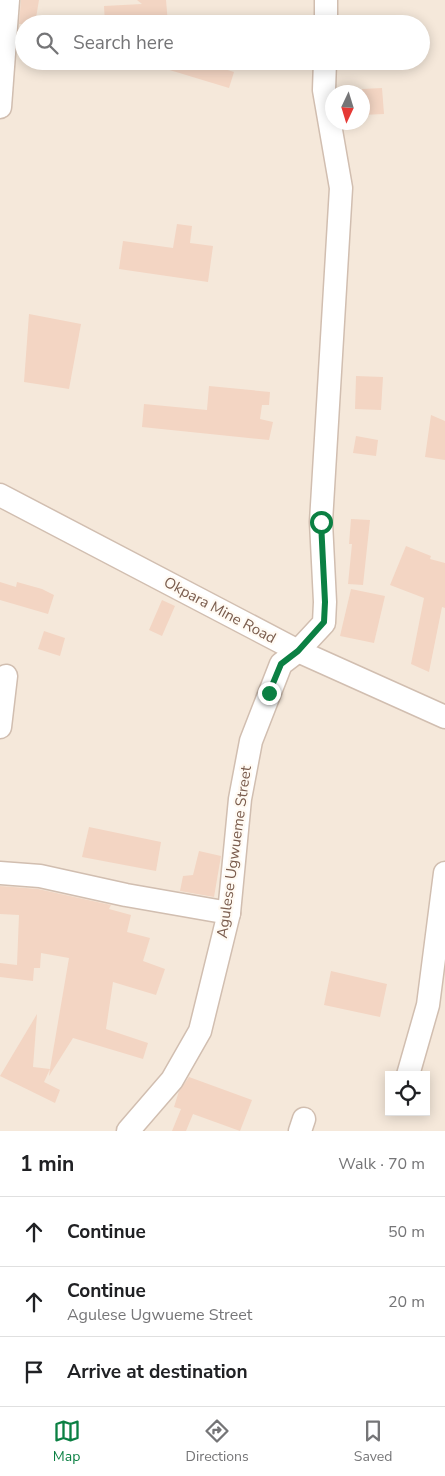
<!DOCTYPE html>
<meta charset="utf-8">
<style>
:root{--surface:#fff;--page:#f2f2f2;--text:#202124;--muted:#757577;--line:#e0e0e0;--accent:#0b8043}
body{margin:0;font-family:"Nunito Sans",sans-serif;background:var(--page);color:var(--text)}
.controls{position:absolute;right:15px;bottom:15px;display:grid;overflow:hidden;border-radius:0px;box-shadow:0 2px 12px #0003}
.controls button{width:45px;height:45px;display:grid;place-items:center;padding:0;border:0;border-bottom:1px solid var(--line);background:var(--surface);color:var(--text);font:25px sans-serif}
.compass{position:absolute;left:325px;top:85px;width:45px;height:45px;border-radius:50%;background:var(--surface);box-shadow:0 2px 12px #0003;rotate:184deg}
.stop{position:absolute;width:15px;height:15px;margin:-11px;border:4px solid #0b8043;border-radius:50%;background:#fff}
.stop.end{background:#0b8043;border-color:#fff;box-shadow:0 1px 5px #0008}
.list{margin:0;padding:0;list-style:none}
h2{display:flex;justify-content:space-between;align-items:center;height:65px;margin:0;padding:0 20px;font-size:21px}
h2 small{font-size:16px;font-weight:400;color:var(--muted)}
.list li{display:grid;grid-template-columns:32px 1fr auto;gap:15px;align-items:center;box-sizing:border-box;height:70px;padding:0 20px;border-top:1px solid var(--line)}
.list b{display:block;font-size:19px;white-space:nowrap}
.list p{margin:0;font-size:16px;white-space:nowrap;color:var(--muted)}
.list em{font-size:16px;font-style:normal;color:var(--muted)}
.icon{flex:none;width:28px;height:28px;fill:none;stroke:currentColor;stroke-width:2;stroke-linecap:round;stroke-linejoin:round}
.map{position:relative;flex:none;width:445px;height:1131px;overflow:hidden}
.search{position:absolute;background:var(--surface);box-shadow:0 2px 12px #0003;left:15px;right:15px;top:15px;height:55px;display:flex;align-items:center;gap:12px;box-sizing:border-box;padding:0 18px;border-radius:28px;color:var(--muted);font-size:19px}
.sheet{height:275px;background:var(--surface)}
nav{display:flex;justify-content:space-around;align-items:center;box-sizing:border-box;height:70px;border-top:1px solid var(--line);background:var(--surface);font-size:14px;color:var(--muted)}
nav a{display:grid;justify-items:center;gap:2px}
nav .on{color:var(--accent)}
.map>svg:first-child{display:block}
.residential{fill:#f5e8da;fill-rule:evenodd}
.building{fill:#f3d5c3}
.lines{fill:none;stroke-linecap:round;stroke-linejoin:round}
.minor-casing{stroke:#d1beb0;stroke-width:25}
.minor{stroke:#fff;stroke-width:22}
.route{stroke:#0b8043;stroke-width:6}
.labels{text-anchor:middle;stroke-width:4.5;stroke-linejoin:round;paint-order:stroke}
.street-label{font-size:15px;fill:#7a5c4d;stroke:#fffaf3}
</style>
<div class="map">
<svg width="445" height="1131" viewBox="0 0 445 1131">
<rect width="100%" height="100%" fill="#fdf6ec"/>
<!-- residential -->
<path class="residential" d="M0,0H445V1131H0ZM24,24H421V61H24ZM332,92H362V122H332ZM389,1075H426V1112H389Z"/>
<!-- building -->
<g class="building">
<path d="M21,0H39L35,24H19Z"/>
<path d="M137,0H166L168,24H105L104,6L142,4Z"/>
<path d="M153,61H199L234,72L229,88L153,65Z"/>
<path d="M382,88L384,114L362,115V89Z"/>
<path d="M177,224L192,226L190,243L213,246L208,282L119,269L123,241L173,248Z"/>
<path d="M29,314L81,324L69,389L24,382Z"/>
<path d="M356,376L383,377L381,410L355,409Z"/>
<path d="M209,386L270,392L269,405H262L260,419L273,422L269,440L142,427L144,404L207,410Z"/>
<path d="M431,415L445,421V460L425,457Z"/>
<path d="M356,436L378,440L376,456L353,453Z"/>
<path d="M351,519L370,520L363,585L348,584L352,544H349Z"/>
<path d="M406,546L431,556L430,559L445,563V608L442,607L429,672L411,664L424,598L390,585Z"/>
<path d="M0,582L16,587L17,582L42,589L54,595L48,614L0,600Z"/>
<path d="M351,589L385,596L374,643L340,636Z"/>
<path d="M162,600L175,606L162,636L149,630Z"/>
<path d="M44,631L65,638L60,656L38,649Z"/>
<path d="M89,827L161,842L156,871L82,857Z"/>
<path d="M199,851L221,856L214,897L180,891L183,876L193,875Z"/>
<path d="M0,886L38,889L111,905L109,909L131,915L127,932L150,938L143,961L165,969L156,995L113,982L106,1029L148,1043L143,1059L73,1038L49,1076L50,1069L44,1082L60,1090L55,1103L0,1076L37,1014L33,1067L50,1069L69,958L41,953L40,968H34L33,981L0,977V963L17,965L19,915L0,914Z"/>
<path d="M331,971L387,984L380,1017L324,1005Z"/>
<path d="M189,1077L252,1100L240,1131L193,1114L186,1131H172L181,1109L174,1107L179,1091Z"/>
</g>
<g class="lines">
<defs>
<g id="minor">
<path d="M326,0V24"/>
<path d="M0,107L8,0"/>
<path d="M0,495L298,651L445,717"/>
<path d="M0,727L6,676"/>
<path d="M0,873L40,876L126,895L229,913"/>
<path d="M408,1075L428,1005L445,873"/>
<path d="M128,1131L172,1080L200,1031L229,913L240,799L251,741L281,664L298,651L324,623L325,602L321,522L341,188L324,90L325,61"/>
<path d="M300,1131L304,1119"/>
</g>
</defs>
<!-- minor casing -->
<use href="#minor" class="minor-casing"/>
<!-- minor -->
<use href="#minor" class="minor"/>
</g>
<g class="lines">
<!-- route -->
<path class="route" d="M269,693L281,664L298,651L324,622L325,602L321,522"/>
</g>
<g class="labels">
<!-- street labels -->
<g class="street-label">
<text transform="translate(220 610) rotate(28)" y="5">Okpara Mine Road</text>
<text transform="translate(234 852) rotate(-82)" y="5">Agulese Ugwueme Street</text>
</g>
</g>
</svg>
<div class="controls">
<button><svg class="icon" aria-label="locate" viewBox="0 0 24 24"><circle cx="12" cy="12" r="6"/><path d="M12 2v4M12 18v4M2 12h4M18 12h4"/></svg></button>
</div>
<svg class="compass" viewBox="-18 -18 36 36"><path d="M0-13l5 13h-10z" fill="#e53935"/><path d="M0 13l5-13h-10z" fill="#757577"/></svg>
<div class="stop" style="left:321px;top:522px"></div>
<div class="stop end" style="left:269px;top:693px"></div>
<div class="search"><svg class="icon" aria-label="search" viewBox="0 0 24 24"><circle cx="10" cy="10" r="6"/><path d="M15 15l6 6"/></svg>Search here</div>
</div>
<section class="sheet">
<h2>1 min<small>Walk · 70 m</small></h2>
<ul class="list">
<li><svg class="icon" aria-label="ahead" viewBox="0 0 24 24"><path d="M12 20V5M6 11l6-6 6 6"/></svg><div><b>Continue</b></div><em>50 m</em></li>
<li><svg class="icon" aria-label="ahead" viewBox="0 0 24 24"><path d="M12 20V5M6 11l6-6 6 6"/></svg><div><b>Continue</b><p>Agulese Ugwueme Street</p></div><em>20 m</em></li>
<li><svg class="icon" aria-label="arrive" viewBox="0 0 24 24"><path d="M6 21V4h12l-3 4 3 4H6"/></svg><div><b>Arrive at destination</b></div></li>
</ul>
</section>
<nav>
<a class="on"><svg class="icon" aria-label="map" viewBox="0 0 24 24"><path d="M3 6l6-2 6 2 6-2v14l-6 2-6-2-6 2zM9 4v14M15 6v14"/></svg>Map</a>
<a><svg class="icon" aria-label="directions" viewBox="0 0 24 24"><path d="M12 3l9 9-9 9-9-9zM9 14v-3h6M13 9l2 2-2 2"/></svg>Directions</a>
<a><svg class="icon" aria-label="saved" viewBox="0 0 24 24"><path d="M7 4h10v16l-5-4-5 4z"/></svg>Saved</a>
</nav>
